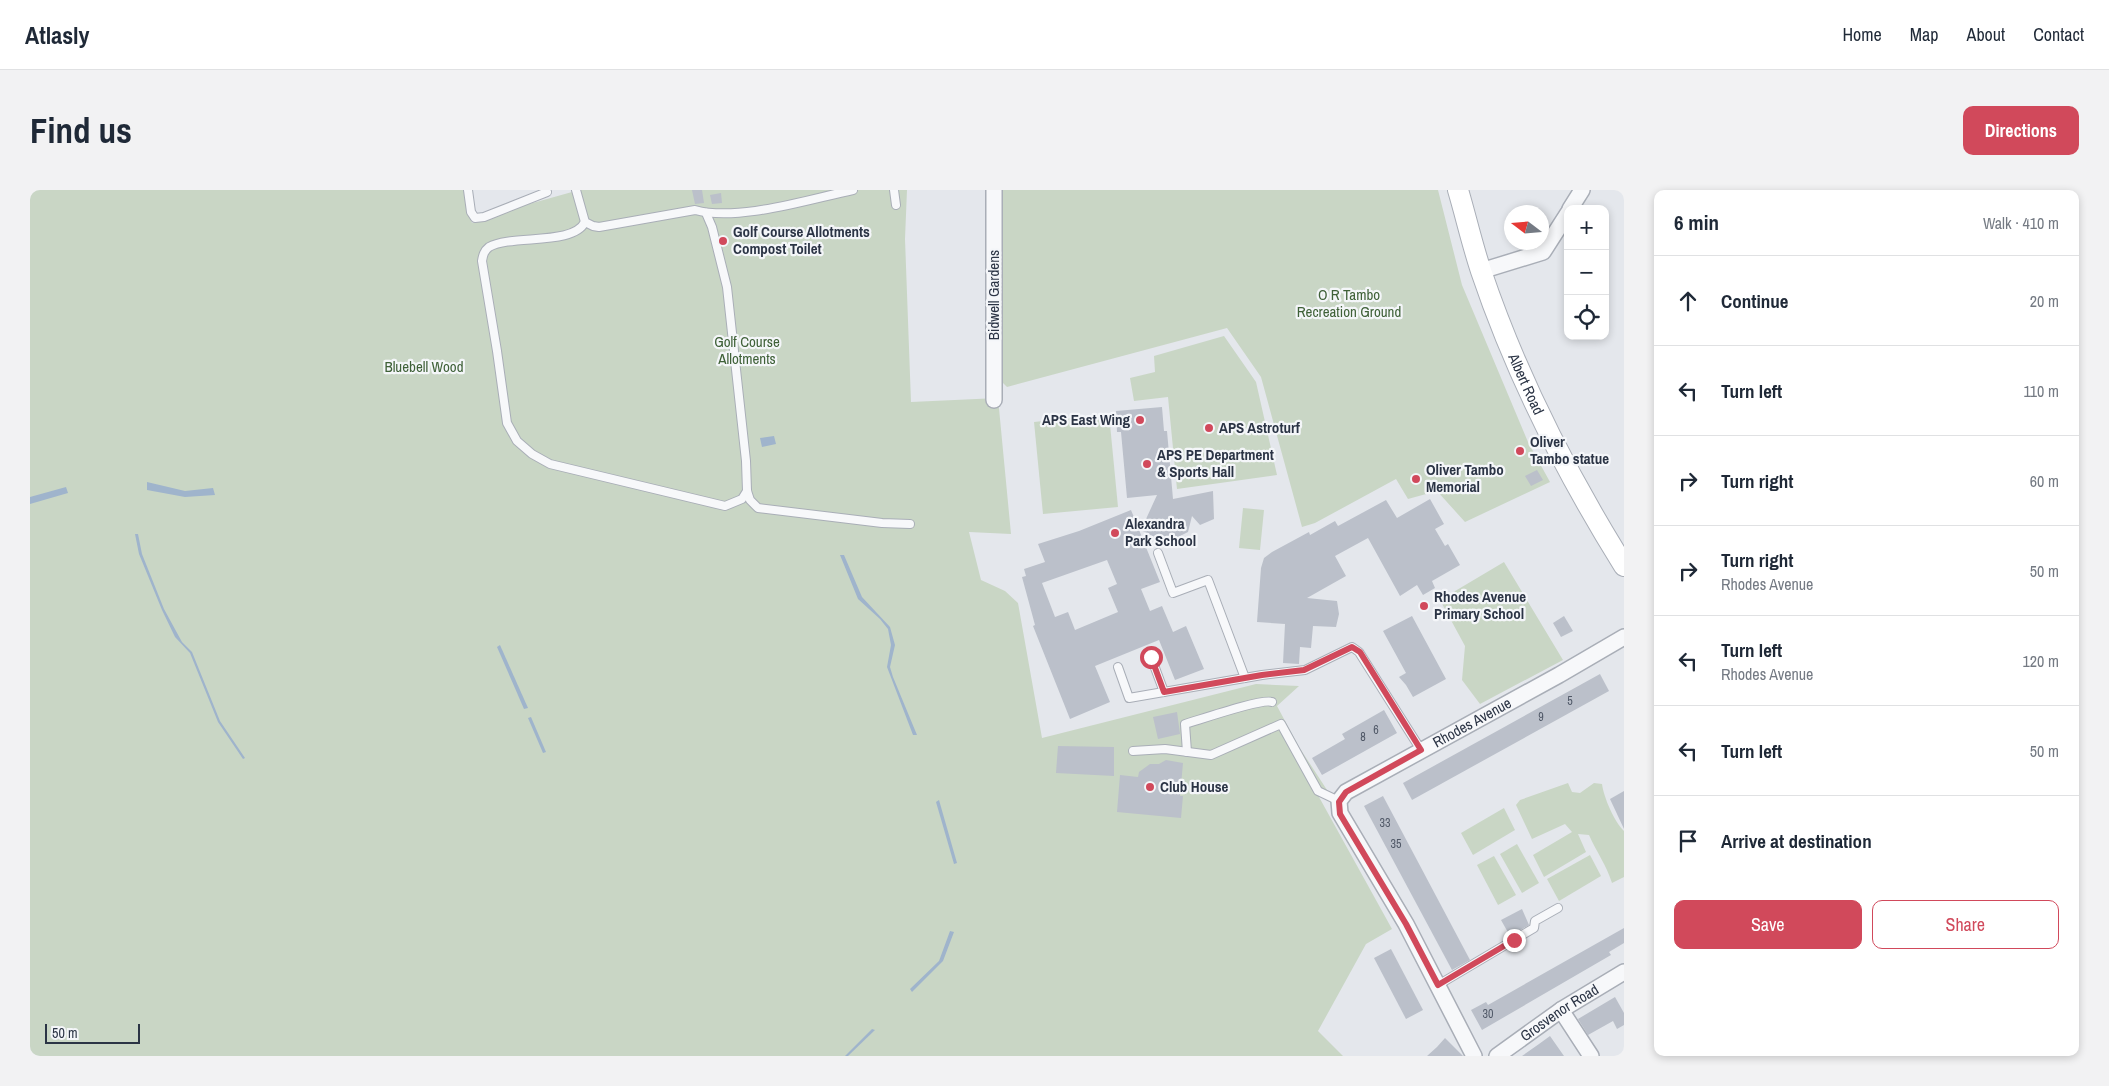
<!DOCTYPE html>
<meta charset="utf-8">
<style>
:root{--surface:#fff;--page:#f2f2f3;--text:#1f2937;--muted:#747a83;--line:#e0e1e3;--accent:#d1495b}
body{margin:0;font-family:"Archivo Narrow",sans-serif;background:var(--page);color:var(--text)}
.controls{position:absolute;right:15px;top:15px;display:grid;overflow:hidden;border-radius:10px;box-shadow:0 2px 8px #0003}
.controls button{width:45px;height:45px;display:grid;place-items:center;padding:0;border:0;border-bottom:1px solid var(--line);background:var(--surface);color:var(--text);font:25px sans-serif}
.compass{position:absolute;left:1474px;top:15px;width:45px;height:45px;border-radius:50%;background:var(--surface);box-shadow:0 2px 8px #0003;rotate:286deg}
.scale{position:absolute;left:15px;bottom:12px;width:95px;box-sizing:border-box;padding-left:5px;border:2px solid #2b3445;border-top:0;font-size:14px;line-height:18px;white-space:nowrap;color:#2b3445;-webkit-text-stroke:4px #f4f6f9;paint-order:stroke}
.stop{position:absolute;width:15px;height:15px;margin:-11px;border:4px solid #d1495b;border-radius:50%;background:#fff}
.stop.end{background:#d1495b;border-color:#fff;box-shadow:0 1px 5px #0008}
.list{margin:0;padding:0;list-style:none}
h2{display:flex;justify-content:space-between;align-items:center;height:65px;margin:0;padding:0 20px;font-size:21px}
h2 small{font-size:16px;font-weight:400;color:var(--muted)}
.list li{display:grid;grid-template-columns:32px 1fr auto;gap:15px;align-items:center;box-sizing:border-box;height:90px;padding:0 20px;border-top:1px solid var(--line)}
.list b{display:block;font-size:19px;white-space:nowrap}
.list p{margin:0;font-size:16px;white-space:nowrap;color:var(--muted)}
.list em{font-size:16px;font-style:normal;color:var(--muted)}
.actions{display:flex;gap:10px;padding:15px 20px}
.actions a{flex:1;padding:11px 0;border:1px solid var(--accent);border-radius:10px;text-align:center;font-size:18px;color:var(--accent)}
.actions .main{background:var(--accent);color:#fff}
.icon{flex:none;width:28px;height:28px;fill:none;stroke:currentColor;stroke-width:2;stroke-linecap:round;stroke-linejoin:round}
.map{position:relative;flex:none;width:1594px;height:866px;overflow:hidden;border-radius:10px}
header{display:flex;align-items:center;gap:30px;box-sizing:border-box;height:70px;padding:0 25px;background:var(--surface);border-bottom:1px solid var(--line)}
header strong{font-size:24px}
nav{display:flex;gap:28px;margin-inline-start:auto;font-size:18px}
.intro{display:flex;align-items:center;justify-content:space-between;box-sizing:border-box;height:120px;padding:0 30px}
h1{margin:0;font-size:35px}
.button{padding:12px 22px;border-radius:10px;background:var(--accent);color:#fff;font-size:18px;font-weight:700}
main{display:flex;gap:30px;padding:0 30px}
aside{flex:1;background:var(--surface);border-radius:10px;box-shadow:0 2px 8px #0003}
.map>svg:first-child{display:block}
.green{fill:#c9d6c5}
.water{fill:#9fb4cc}
.building{fill:#bbc0ca;fill-rule:evenodd}
.lines{fill:none;stroke-linecap:round;stroke-linejoin:round}
.lane-casing{stroke:#a9aeb7;stroke-width:10}
.street-casing{stroke:#a9aeb7;stroke-width:18}
.secondary-casing{stroke:#a9aeb7;stroke-width:22}
.lane{stroke:#f7f8fa;stroke-width:8}
.street{stroke:#f7f8fa;stroke-width:15}
.secondary{stroke:#fff;stroke-width:20}
.route{stroke:#d1495b;stroke-width:6}
.poi-dot{fill:#d1495b;stroke:#f4f6f9;stroke-width:2}
.labels{text-anchor:middle;stroke-width:4.5;stroke-linejoin:round;paint-order:stroke}
.number-label{font-size:12px;fill:#4f5766}
.poi-label{font-size:15px;font-weight:bold;fill:#2b3445;stroke:#f4f6f9;text-anchor:start}
.street-label{font-size:15px;fill:#2b3445;stroke:#f4f6f9}
.park-label{font-size:15px;fill:#3f6138;stroke:#f4f6f9}
</style>
<header>
<strong>Atlasly</strong>
<nav><a>Home</a><a>Map</a><a>About</a><a>Contact</a></nav>
</header>
<div class="intro"><h1>Find us</h1><a class="button">Directions</a></div>
<main>
<div class="map">
<svg width="1594" height="866" viewBox="0 0 1594 866">
<rect width="100%" height="100%" fill="#e4e7ec"/>
<!-- green -->
<g class="green">
<path d="M0,0H434L442,33L492,16L542,2L541,0H877L875,49L881,212L968,208L981,344L939,342L951,390L975,401L988,413L1012,548L1226,494L1269,496L1247,516L1269,557L1297,600L1289,607L1362,739L1336,754L1288,841L1313,866H0Z"/>
<path d="M964,0H1408L1432,95L1498,252L1520,292L1435,332L1407,301L1378,309L1366,289L1285,333L1272,337L1231,187L1197,138L977,197L973,193L964,194Z"/>
<path d="M1194,146L1226,192L1247,285L1147,299L1138,207L1104,211L1100,188L1125,182L1124,166Z"/>
<path d="M1079,224L1088,317L1013,324L1004,232Z"/>
<path d="M1213,318L1234,320L1230,360L1209,358Z"/>
<path d="M1474,372L1533,470L1450,514L1432,490L1435,456L1410,410Z"/>
<path d="M1538,593L1542,602L1550,603L1564,593L1572,594C1574,608 1584,631 1594,641V687L1582,693C1576,674 1567,663 1559,645L1548,644L1556,662L1514,687L1503,665L1542,642L1535,634L1502,649L1486,615L1490,610Z"/>
<path d="M1474,618L1485,640L1443,665L1431,643Z"/>
<path d="M1487,654L1509,693L1492,703L1470,664Z"/>
<path d="M1560,665L1571,686L1529,711L1517,689Z"/>
<path d="M1464,666L1486,705L1468,715L1447,675Z"/>
</g>
<!-- water -->
<g class="water">
<path d="M744,246L746,254L732,257L730,248Z"/>
<path d="M117,292L155,301L183,298L185,305L155,307L117,300Z"/>
<path d="M36,297L38,303L0,314V307Z"/>
<path d="M105,344H108L112,364L134,419L152,452L162,462L190,531L215,568L213,569L188,532L160,463L145,447L132,420L109,364Z"/>
<path d="M810,365H814L832,407L860,437L865,455L860,477L863,487L887,545H883L857,477L861,455L858,439L850,429L828,409Z"/>
<path d="M470,455L498,518L494,519L467,457Z"/>
<path d="M501,527L516,562L513,563L498,528Z"/>
<path d="M909,610L927,673L924,674L906,612Z"/>
<path d="M920,741L924,742L913,771L882,802L880,799L909,771Z"/>
<path d="M842,839L845,840L818,866H815Z"/>
</g>
<!-- building -->
<g class="building">
<path d="M662,0H672L674,13L665,14Z"/>
<path d="M691,3L692,13L682,14L680,5Z"/>
<path d="M1132,217L1134,241H1137L1143,309L1183,301L1184,329L1170,335L1162,326L1158,342L1136,353L1111,340L1127,305L1097,308L1091,242H1087L1086,221Z"/>
<path d="M1507,280L1513,290L1501,296L1495,286Z"/>
<path d="M1400,309L1414,334L1405,339L1415,356L1418,354L1430,375L1402,391L1405,398L1393,405L1387,395L1370,406L1338,348L1305,366L1316,386L1277,408L1307,411L1309,424L1306,437L1283,436L1281,458L1270,457L1269,474L1253,473L1255,434L1227,432L1231,378L1234,368L1242,362L1279,342L1280,345L1305,331L1308,336L1356,310L1367,328Z"/>
<path d="M1101,320L1130,392L1111,399L1120,421L1132,416L1143,442L1156,436L1174,479L1145,490L1129,450L1065,476L1080,512L1040,529L1003,436L1005,435L992,387L996,386L994,379L1015,372L1008,354L1049,341ZM1077,370L1087,394L1078,398L1088,422L1045,440L1038,422L1025,427L1012,393Z"/>
<path d="M1382,426L1416,489L1383,507L1376,495L1369,487L1376,483L1353,441Z"/>
<path d="M1534,426L1543,441L1531,447L1523,433Z"/>
<path d="M1570,484L1579,501L1382,610L1373,593Z"/>
<path d="M1354,520L1367,543L1292,585L1282,568L1315,549L1312,544Z"/>
<path d="M1147,522L1150,544L1128,549L1123,527Z"/>
<path d="M1028,556L1084,557V586L1026,583Z"/>
<path d="M1136,570L1153,573L1150,606H1153L1151,628L1087,622L1090,585L1108,587L1109,582L1120,574H1129Z"/>
<path d="M1594,601V639L1580,609Z"/>
<path d="M1353,606L1440,770L1422,780L1334,616Z"/>
<path d="M1492,719L1499,735L1480,746L1471,730Z"/>
<path d="M1594,738V753L1579,762L1581,765L1452,840L1441,820L1456,812L1458,815Z"/>
<path d="M1361,759L1393,820L1376,829L1344,768Z"/>
<path d="M1585,807L1594,823V835L1587,839L1583,831L1558,845L1548,829Z"/>
<path d="M1520,846L1534,866H1492L1509,854Z"/>
<path d="M1415,848L1433,866H1397L1407,857Z"/>
</g>
<g class="lines">
<defs>
<g id="lane">
<path d="M438,0L441,22L445,28L454,27L517,2"/>
<path d="M546,0L555,32L563,36L569,37L665,20C708,32 779,9 823,0"/>
<path d="M864,0L866,15"/>
<path d="M676,23L682,37L697,97L716,271L717,301L720,310L728,318L852,333L880,334"/>
<path d="M555,32C543,56 482,44 459,57C454,61 453,65 452,71L467,161L477,233L487,251L502,264L520,274L695,316L712,309L717,301"/>
<path d="M1128,363L1143,403L1178,390L1215,488"/>
<path d="M1121,467L1134,502"/>
<path d="M1088,477L1099,508L1232,485L1275,480L1322,457L1329,462L1391,560"/>
<path d="M1103,561L1135,559L1181,565L1251,534L1288,601L1309,611"/>
<path d="M1157,562L1155,534C1169,530 1232,508 1242,512"/>
<path d="M1408,795L1504,738L1505,731L1528,718"/>
</g>
<g id="street">
<path d="M964,0V210"/>
<path d="M1540,19L1552,0"/>
<path d="M1451,81L1513,62L1538,23"/>
<path d="M1531,820L1561,866"/>
<path id="s1" d="M1444,866L1376,734L1310,623L1309,611L1316,602L1529,485L1594,447"/>
<path id="s2" d="M1467,866L1531,820L1594,782"/>
</g>
<g id="secondary">
<path id="s3" d="M1428,0C1436,27 1442,54 1451,81C1486,185 1536,283 1594,376"/>
</g>
</defs>
<!-- lane casing -->
<use href="#lane" class="lane-casing"/>
<!-- street casing -->
<use href="#street" class="street-casing"/>
<!-- secondary casing -->
<use href="#secondary" class="secondary-casing"/>
<!-- lane -->
<use href="#lane" class="lane"/>
<!-- street -->
<use href="#street" class="street"/>
<!-- secondary -->
<use href="#secondary" class="secondary"/>
</g>
<g class="lines">
<!-- route -->
<path class="route" d="M1121,467L1134,502L1232,485L1274,480L1322,457L1330,462L1391,560L1316,602L1309,612L1310,624L1376,734L1408,795L1484,750"/>
</g>
<!-- markers -->
<g class="poi-dot">
<circle cx="693" cy="51" r="5"/>
<circle cx="1110" cy="230" r="5"/>
<circle cx="1179" cy="238" r="5"/>
<circle cx="1490" cy="261" r="5"/>
<circle cx="1117" cy="274" r="5"/>
<circle cx="1386" cy="289" r="5"/>
<circle cx="1085" cy="343" r="5"/>
<circle cx="1394" cy="416" r="5"/>
<circle cx="1120" cy="597" r="5"/>
</g>
<g class="labels">
<!-- number labels -->
<g class="number-label">
<text x="1540" y="515">5</text>
<text x="1511" y="531">9</text>
<text x="1346" y="544">6</text>
<text x="1333" y="551">8</text>
<text x="1355" y="637">33</text>
<text x="1366" y="658">35</text>
<text x="1458" y="828">30</text>
</g>
<!-- poi labels -->
<g class="poi-label">
<text x="703" y="47">Golf Course Allotments<tspan x="703" dy="17">Compost Toilet</tspan></text>
<text x="1100" y="235" text-anchor="end">APS East Wing</text>
<text x="1189" y="243">APS Astroturf</text>
<text x="1500" y="257">Oliver<tspan x="1500" dy="17">Tambo statue</tspan></text>
<text x="1127" y="270">APS PE Department<tspan x="1127" dy="17">&amp; Sports Hall</tspan></text>
<text x="1396" y="285">Oliver Tambo<tspan x="1396" dy="17">Memorial</tspan></text>
<text x="1095" y="339">Alexandra<tspan x="1095" dy="17">Park School</tspan></text>
<text x="1404" y="412">Rhodes Avenue<tspan x="1404" dy="17">Primary School</tspan></text>
<text x="1130" y="602">Club House</text>
</g>
<!-- street labels -->
<g class="street-label">
<text transform="translate(964 105) rotate(-90)" y="5">Bidwell Gardens</text>
<text dy="5" stroke="none"><textPath href="#s3" startOffset="206">Albert Road</textPath></text>
<text dy="5" stroke="none"><textPath href="#s1" startOffset="445">Rhodes Avenue</textPath></text>
<text dy="5" stroke="none"><textPath href="#s2" startOffset="76">Grosvenor Road</textPath></text>
</g>
<!-- park labels -->
<g class="park-label">
<text x="1319" y="110">O R Tambo<tspan x="1319" dy="17">Recreation Ground</tspan></text>
<text x="717" y="157">Golf Course<tspan x="717" dy="17">Allotments</tspan></text>
<text x="394" y="182">Bluebell Wood</text>
</g>
</g>
</svg>
<div class="controls">
<button>+</button>
<button>−</button>
<button><svg class="icon" aria-label="locate" viewBox="0 0 24 24"><circle cx="12" cy="12" r="6"/><path d="M12 2v4M12 18v4M2 12h4M18 12h4"/></svg></button>
</div>
<svg class="compass" viewBox="-18 -18 36 36"><path d="M0-13l5 13h-10z" fill="#e53935"/><path d="M0 13l5-13h-10z" fill="#747a83"/></svg>
<div class="scale">50 m</div>
<div class="stop" style="left:1121px;top:467px"></div>
<div class="stop end" style="left:1484px;top:750px"></div>
</div>
<aside>
<h2>6 min<small>Walk · 410 m</small></h2>
<ul class="list">
<li><svg class="icon" aria-label="ahead" viewBox="0 0 24 24"><path d="M12 20V5M6 11l6-6 6 6"/></svg><div><b>Continue</b></div><em>20 m</em></li>
<li><svg class="icon" aria-label="left" viewBox="0 0 24 24"><path d="M17 20v-9H6M10 6l-5 5 5 5"/></svg><div><b>Turn left</b></div><em>110 m</em></li>
<li><svg class="icon" aria-label="right" viewBox="0 0 24 24"><path d="M7 20v-9h11M14 6l5 5-5 5"/></svg><div><b>Turn right</b></div><em>60 m</em></li>
<li><svg class="icon" aria-label="right" viewBox="0 0 24 24"><path d="M7 20v-9h11M14 6l5 5-5 5"/></svg><div><b>Turn right</b><p>Rhodes Avenue</p></div><em>50 m</em></li>
<li><svg class="icon" aria-label="left" viewBox="0 0 24 24"><path d="M17 20v-9H6M10 6l-5 5 5 5"/></svg><div><b>Turn left</b><p>Rhodes Avenue</p></div><em>120 m</em></li>
<li><svg class="icon" aria-label="left" viewBox="0 0 24 24"><path d="M17 20v-9H6M10 6l-5 5 5 5"/></svg><div><b>Turn left</b></div><em>50 m</em></li>
<li><svg class="icon" aria-label="arrive" viewBox="0 0 24 24"><path d="M6 21V4h12l-3 4 3 4H6"/></svg><div><b>Arrive at destination</b></div></li>
</ul>
<div class="actions"><a class="main">Save</a><a>Share</a></div>
</aside>
</main>
